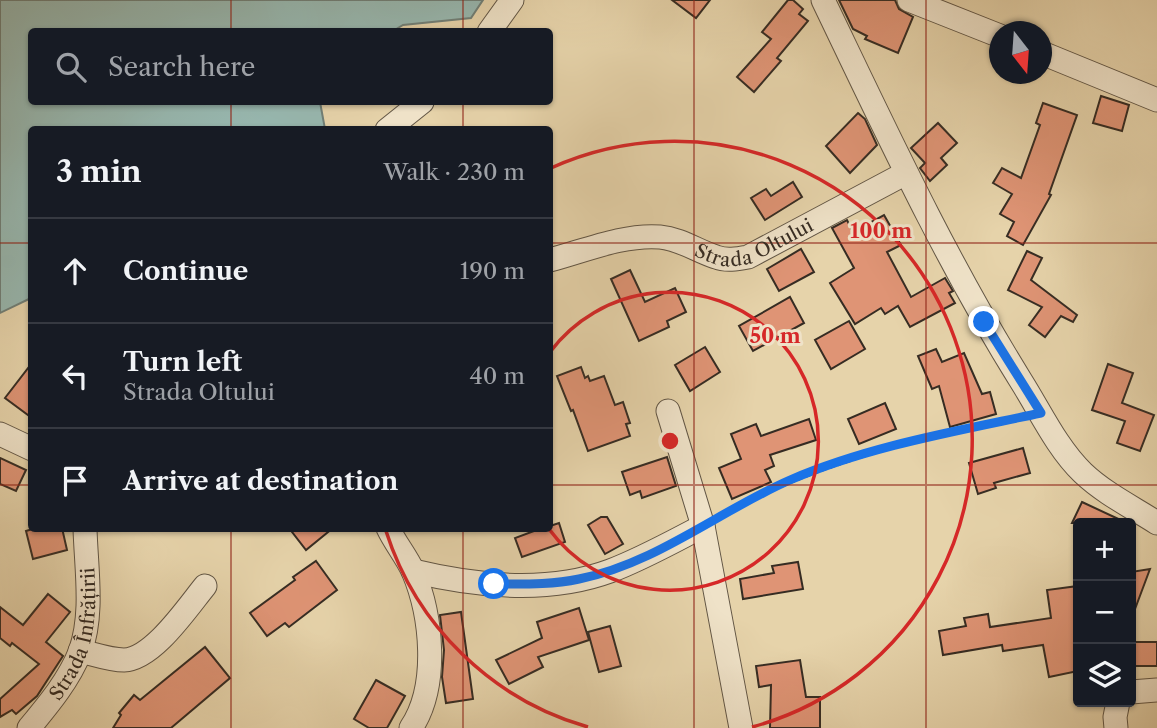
<!DOCTYPE html>
<meta charset="utf-8">
<style>
:root{--surface:#171b24;--page:#242831;--text:#f1f3f6;--muted:#9ea1a6;--line:#363941}
body{margin:0;font-family:"Libre Caslon Text",serif;background:var(--page);color:var(--text)}
.controls{position:absolute;right:21px;bottom:21px;display:grid;overflow:hidden;border-radius:7px;box-shadow:0 2px 5px #0004}
.controls button{width:63px;height:63px;display:grid;place-items:center;padding:0;border:0;border-bottom:2px solid var(--line);background:var(--surface);color:var(--text);font:35px sans-serif}
.compass{position:absolute;left:989px;top:21px;width:63px;height:63px;border-radius:50%;background:var(--surface);box-shadow:0 2px 5px #0004;rotate:163deg}
.stop{position:absolute;width:21px;height:21px;margin:-16px;border:5px solid #1a73e8;border-radius:50%;background:#fff}
.stop.end{background:#1a73e8;border-color:#fff;box-shadow:0 2px 7px #0008}
.list{margin:0;padding:0;list-style:none}
h2{display:flex;justify-content:space-between;align-items:center;height:91px;margin:0;padding:0 28px;font-size:30px}
h2 small{font-size:23px;font-weight:400;color:var(--muted)}
.list li{display:grid;grid-template-columns:46px 1fr auto;gap:21px;align-items:center;box-sizing:border-box;height:105px;padding:0 28px;border-top:2px solid var(--line)}
.list b{display:block;font-size:26px;white-space:nowrap}
.list p{margin:0;font-size:23px;white-space:nowrap;color:var(--muted)}
.list em{font-size:23px;font-style:normal;color:var(--muted)}
.icon{flex:none;width:38px;height:38px;fill:none;stroke:currentColor;stroke-width:2;stroke-linecap:round;stroke-linejoin:round}
.map{position:relative;flex:none;width:1157px;height:728px;overflow:hidden}
.search{position:absolute;background:var(--surface);box-shadow:0 2px 5px #0004;left:28px;top:28px;width:525px;height:77px;display:flex;align-items:center;gap:18px;box-sizing:border-box;padding:0 24px;border-radius:7px;color:var(--muted);font-size:26px}
.panel{position:absolute;background:var(--surface);box-shadow:0 2px 5px #0004;left:28px;top:126px;width:525px;height:406px;border-radius:7px}
.map>svg:first-child{display:block}
.water{fill:#97b7af;stroke:#707f77;stroke-width:2}
.building{fill:#df9475;stroke:#362c23;stroke-width:2}
.lines{fill:none;stroke-linecap:round;stroke-linejoin:round}
.street-casing{stroke:#625645;stroke-width:25}
.path{stroke:#362c23;stroke-width:3.5;stroke-dasharray:5 3.5;stroke-linecap:butt}
.street{stroke:#efe2c8;stroke-width:23}
.route{stroke:#1a73e8;stroke-width:9}
.grid{fill:none;stroke:#8f2418;stroke-width:2;stroke-opacity:0.55}
.ring{fill:none;stroke:#d62828;stroke-width:3.5}
.labels{text-anchor:middle;stroke-width:6;stroke-linejoin:round;paint-order:stroke}
.street-label{font-size:19px;fill:#362c23;stroke:#efe2c8}
.centre{fill:#d62828;stroke:#efe2c8;stroke-width:3.5}
.ring-label{font-size:21px;text-anchor:middle;font-weight:bold;fill:#d62828;stroke:#efe2c8;stroke-width:6;stroke-linejoin:round;paint-order:stroke}
</style>
<div class="map">
<svg width="1157" height="728" viewBox="0 0 1157 728">
<rect width="100%" height="100%" fill="#e6d3aa"/>
<filter id="stains"><feTurbulence type="fractalNoise" baseFrequency=".00286" numOctaves="4"/><feColorMatrix values="0 0 0 0 .2 0 0 0 0 .09 0 0 0 0 .02 0 0 0 .5 -.17"/></filter>
<radialGradient id="worn" r=".72"><stop offset=".6" stop-color="#630" stop-opacity="0"/><stop offset="1" stop-color="#630" stop-opacity=".3"/></radialGradient>
<!-- water -->
<path class="water" d="M0,0H483L471,18L403,25L393,31L32,32V102H320L325,129L32,130L31,298L0,313Z"/>
<!-- building -->
<g class="building">
<path d="M672,0H710L696,18Z"/>
<path d="M788,0H793L803,9L799,14L808,21L777,58L781,61L754,92L737,77L771,39L762,32Z"/>
<path d="M839,0H895L899,9L913,17L898,53L865,39L867,36L853,29Z"/>
<path d="M1101,96L1129,105L1122,131L1093,123Z"/>
<path d="M1043,103L1077,115L1049,194L1051,195L1023,245L1007,236L1014,222L1000,214L1012,194L993,183L1002,168L1021,178L1040,125L1036,123Z"/>
<path d="M858,113L865,119L877,145L850,173L826,146Z"/>
<path d="M938,123L957,143L941,158L947,165L930,181L920,168L925,163L911,148Z"/>
<path d="M793,182L802,197L765,220L751,198L766,189L771,196Z"/>
<path d="M884,215L901,245L887,252L911,297L945,278L953,291L949,293L955,303L910,327L898,306L885,314L881,308L855,324L830,283L854,268L832,228L847,220L853,232Z"/>
<path d="M801,249L814,272L779,291L767,269Z"/>
<path d="M1027,251L1042,258L1031,280L1077,315L1073,322L1061,316L1045,337L1029,325L1042,307L1008,290Z"/>
<path d="M630,270L645,302L675,288L686,312L667,321L669,327L639,341L611,279Z"/>
<path d="M790,297L804,323L753,351L739,326Z"/>
<path d="M849,321L865,349L831,369L815,340Z"/>
<path d="M705,347L720,372L690,391L675,365Z"/>
<path d="M936,349L942,362L964,353L982,394L990,392L996,414L950,427L939,386L932,389L918,356Z"/>
<path d="M32,363V418L5,398Z"/>
<path d="M1108,364L1133,373L1122,403L1154,415L1140,451L1117,443L1125,421L1092,410Z"/>
<path d="M581,367L585,378L588,376L590,381L604,376L615,405L623,402L630,423L626,424L630,436L588,451L573,410L571,411L557,376Z"/>
<path d="M885,403L896,429L859,444L848,419Z"/>
<path d="M809,419L816,440L770,455L774,466L765,470L771,482L732,499L719,468L741,459L731,434L756,424L761,436Z"/>
<path d="M1023,448L1030,473L994,483L996,488L978,494L969,463Z"/>
<path d="M667,457L676,486L642,498L640,491L630,495L622,472Z"/>
<path d="M0,458L26,470L16,491L0,484Z"/>
<path d="M1082,502L1127,523H1072Z"/>
<path d="M601,517H607L623,544L605,554L588,525Z"/>
<path d="M559,523L565,542L522,557L515,538L542,528H550V526Z"/>
<path d="M36,528H62L67,550L33,559L26,531Z"/>
<path d="M289,528H333L306,550Z"/>
<path d="M316,561L337,590L289,627L285,623L267,636L250,613L295,580L293,577Z"/>
<path d="M798,562L803,589L743,599L740,579L774,573L772,566Z"/>
<path d="M1150,569L1132,617L1131,616V572Z"/>
<path d="M1078,586V671L1049,677L1043,645L1003,651L1002,645L943,655L939,631L966,626L964,618L988,614L990,627L1051,618L1047,590Z"/>
<path d="M48,594L70,612L46,642L63,656L37,696L16,714L12,710L0,717V699L39,664L12,643L10,646L0,638V607L23,625Z"/>
<path d="M579,608L589,640L538,657L543,667L509,684L496,660L542,638L537,622Z"/>
<path d="M461,612L473,699L446,703L442,677L444,650L440,615Z"/>
<path d="M610,626L621,666L599,672L588,632Z"/>
<rect x="1131" y="642" width="26" height="24"/>
<path d="M205,647L230,678L171,728H113L121,715L119,713L134,695L140,700Z"/>
<path d="M800,660L806,697H820V728H770L771,685L759,687L756,666Z"/>
<path d="M376,680L405,696L387,728H369L354,719Z"/>
</g>
<g class="lines">
<defs>
<g id="street">
<path d="M823,0C885,129 945,259 1021,381C1040,411 1057,448 1083,473C1104,493 1132,507 1157,523"/>
<path d="M909,0L1000,36"/>
<path d="M489,32L512,0"/>
<path d="M1042,53L1157,100"/>
<path d="M387,130L422,102"/>
<path id="s1" d="M550,260C584,251 624,234 660,237C681,239 697,251 716,257C726,261 737,259 748,257L906,173"/>
<path d="M668,411L703,526L741,728"/>
<path d="M0,434L32,449"/>
<path d="M388,528C395,543 406,556 413,571C432,616 439,686 411,728"/>
<path d="M413,571C475,586 548,594 610,571C642,559 672,542 703,526"/>
<path d="M80,651C94,654 109,660 124,660C153,659 187,608 205,586"/>
<path d="M1131,692L1157,690"/>
<path id="s2" d="M29,728C48,705 69,680 80,652C94,614 86,568 85,528"/>
<path d="M1116,728L1115,717L1118,702"/>
</g>
</defs>
<!-- street casing -->
<use href="#street" class="street-casing"/>
<!-- path -->
<path class="path" d="M721,516C817,462 912,441 1018,418"/>
<!-- street -->
<use href="#street" class="street"/>
</g>
<g class="lines">
<!-- route -->
<path class="route" d="M494,584C523,584 551,585 579,579C655,564 719,511 790,480C869,446 957,431 1041,413L984,322"/>
</g>
<!-- grid -->
<path class="grid" d="M231,0V32M463,0V32M694,0V728M926,0V728M231,102V130M463,102V130M0,243H32M550,243H1157M0,485H32M550,485H1157M231,528V728M463,528V728"/>
<!-- distance rings -->
<g class="ring">
<path d="M550 352A149 149 0 1 1 549 529"/>
<path d="M588 727A298 298 0 0 1 386 531M551 168A298 298 0 1 1 752 727"/>
</g>
<g class="labels">
<!-- street labels -->
<g class="street-label">
<text dy="7" stroke="none"><textPath href="#s1" startOffset="214">Strada Oltului</textPath></text>
<text dy="7" stroke="none"><textPath href="#s2" startOffset="108">Strada Înfrățirii</textPath></text>
</g>
</g>
<circle cx="670" cy="441" r="10" class="centre"/>
<g class="ring-label">
<text x="881" y="238">100 m</text>
<text x="775" y="343">50 m</text>
</g>
<rect width="100%" height="100%" filter="url(#stains)"/>
<rect width="100%" height="100%" fill="url(#worn)"/>
</svg>
<div class="controls">
<button>+</button>
<button>−</button>
<button><svg class="icon" aria-label="layers" viewBox="0 0 24 24"><path d="M12 4l9 5-9 5-9-5zM3 14l9 5 9-5"/></svg></button>
</div>
<svg class="compass" viewBox="-18 -18 36 36"><path d="M0-13l5 13h-10z" fill="#e53935"/><path d="M0 13l5-13h-10z" fill="#9ea1a6"/></svg>
<div class="stop" style="left:494px;top:584px"></div>
<div class="stop end" style="left:984px;top:322px"></div>
<div class="search"><svg class="icon" aria-label="search" viewBox="0 0 24 24"><circle cx="10" cy="10" r="6"/><path d="M15 15l6 6"/></svg>Search here</div>
<section class="panel">
<h2>3 min<small>Walk · 230 m</small></h2>
<ul class="list">
<li><svg class="icon" aria-label="ahead" viewBox="0 0 24 24"><path d="M12 20V5M6 11l6-6 6 6"/></svg><div><b>Continue</b></div><em>190 m</em></li>
<li><svg class="icon" aria-label="left" viewBox="0 0 24 24"><path d="M17 20v-9H6M10 6l-5 5 5 5"/></svg><div><b>Turn left</b><p>Strada Oltului</p></div><em>40 m</em></li>
<li><svg class="icon" aria-label="arrive" viewBox="0 0 24 24"><path d="M6 21V4h12l-3 4 3 4H6"/></svg><div><b>Arrive at destination</b></div></li>
</ul>
</section>
</div>
